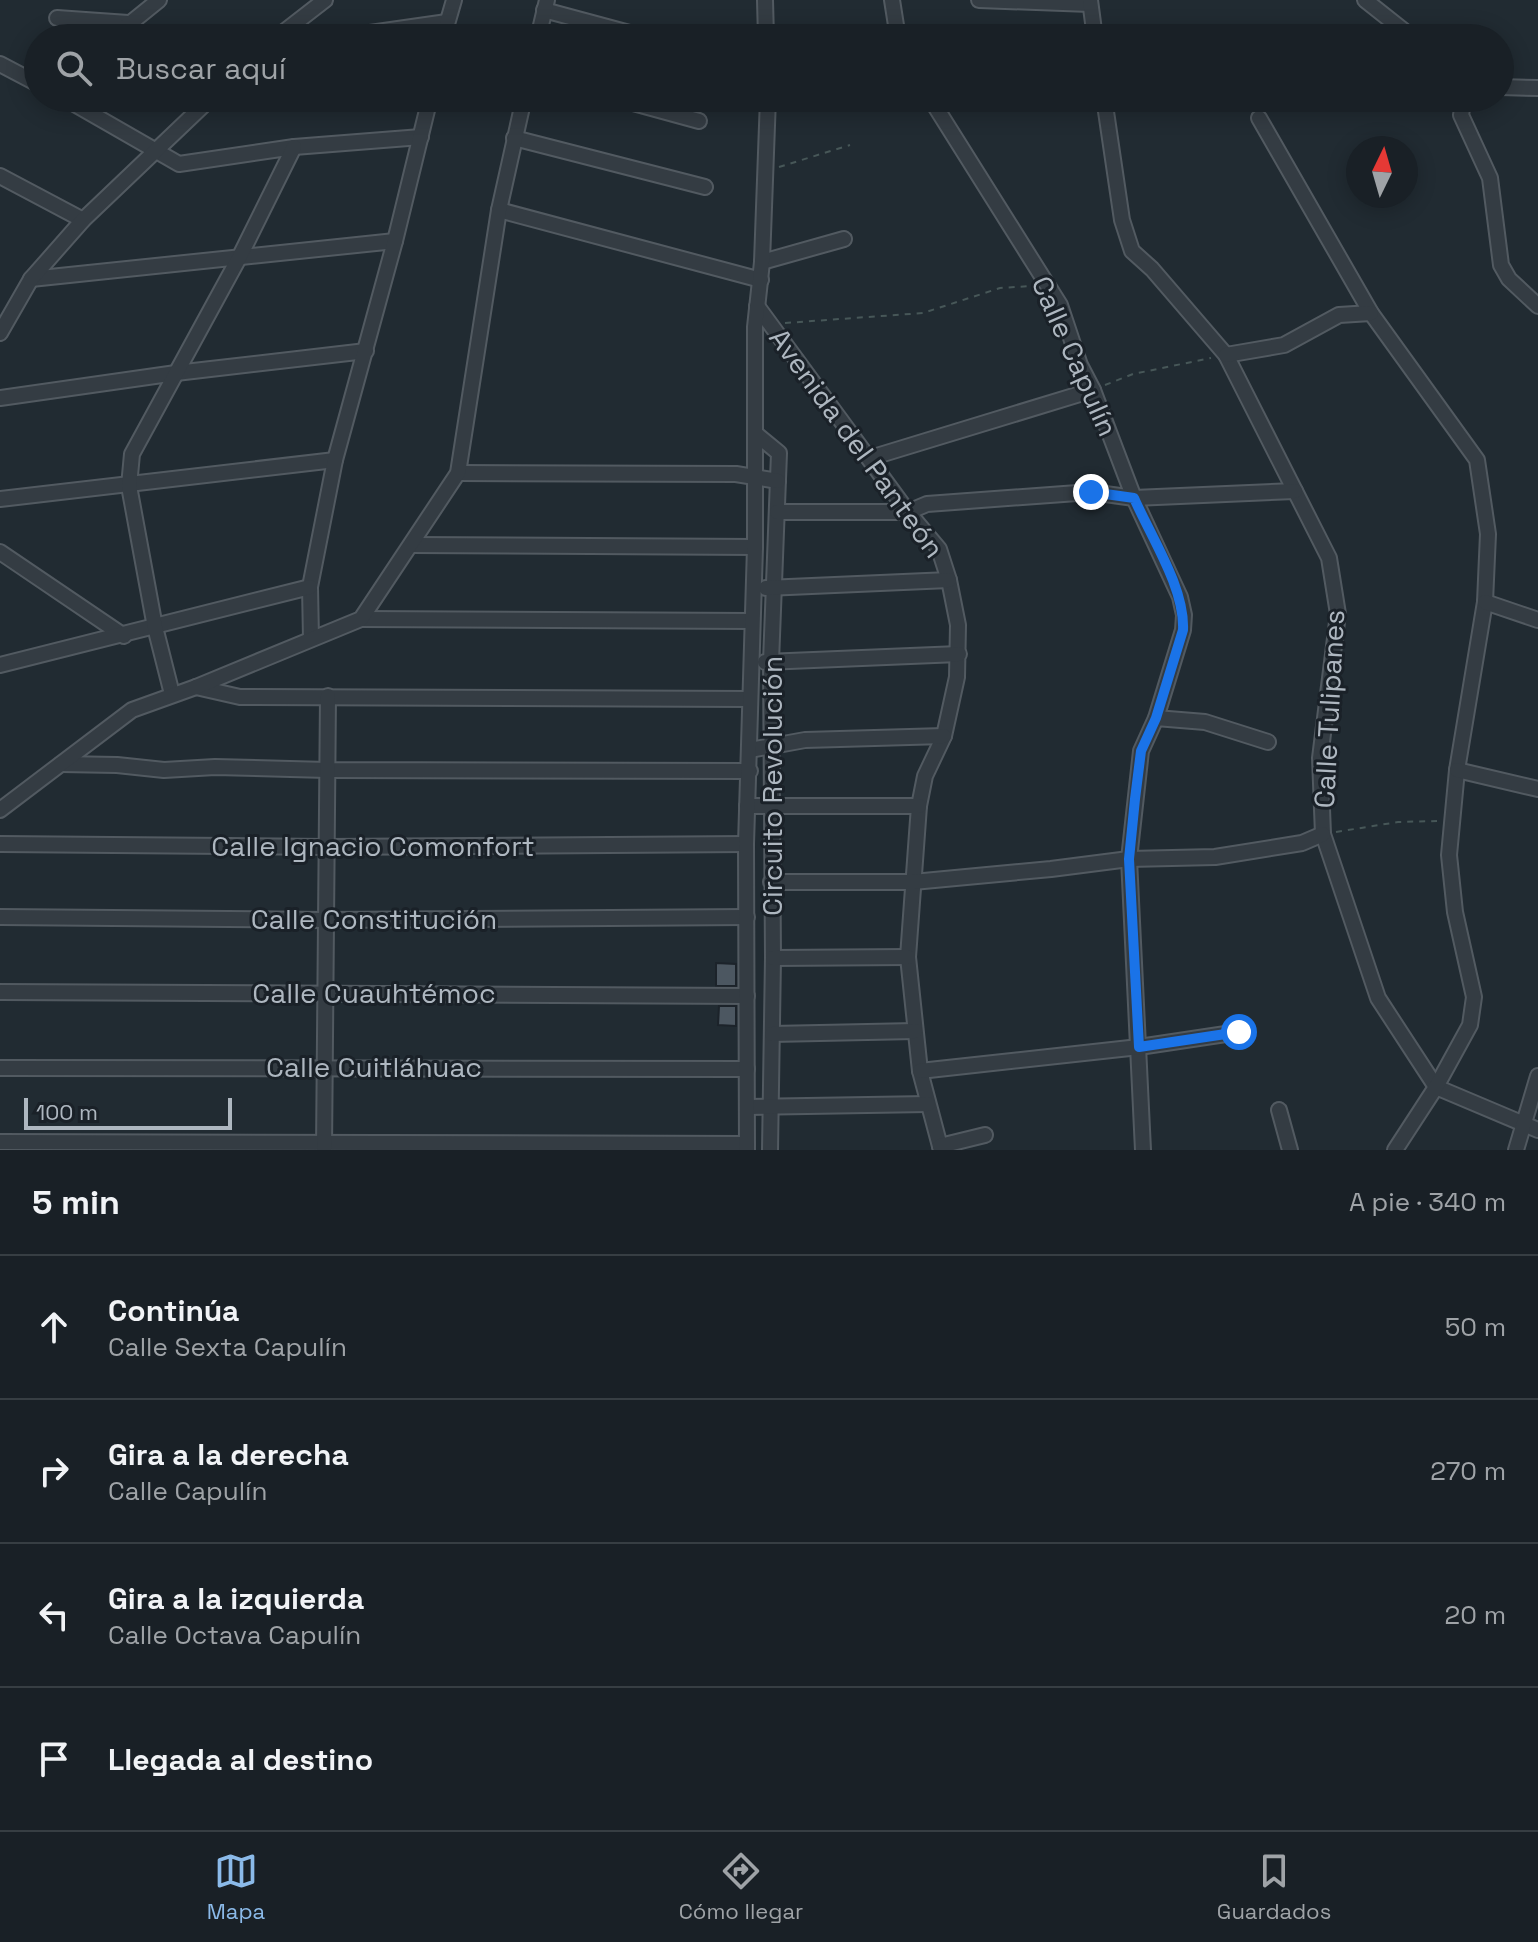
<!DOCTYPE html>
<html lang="es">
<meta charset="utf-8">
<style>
:root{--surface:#192026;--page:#22282e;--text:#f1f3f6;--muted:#9fa3a7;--line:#373e43;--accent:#8bbae9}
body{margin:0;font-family:"Space Grotesk",sans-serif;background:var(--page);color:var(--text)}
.compass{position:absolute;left:1346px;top:136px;width:72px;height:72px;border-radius:50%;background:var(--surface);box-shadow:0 4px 20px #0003;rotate:5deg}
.scale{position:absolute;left:24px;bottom:20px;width:208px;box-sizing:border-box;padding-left:8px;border:4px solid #aeb7c0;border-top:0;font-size:22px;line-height:28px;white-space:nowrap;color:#aeb7c0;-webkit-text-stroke:6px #1a2128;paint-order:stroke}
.stop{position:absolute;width:24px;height:24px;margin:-18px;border:6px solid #1a73e8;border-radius:50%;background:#fff}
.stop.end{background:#1a73e8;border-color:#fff;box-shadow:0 2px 8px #0008}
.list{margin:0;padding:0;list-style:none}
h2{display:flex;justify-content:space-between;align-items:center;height:104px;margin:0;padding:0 32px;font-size:34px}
h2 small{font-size:26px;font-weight:400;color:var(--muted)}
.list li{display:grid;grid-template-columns:52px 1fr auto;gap:24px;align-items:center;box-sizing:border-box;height:144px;padding:0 32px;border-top:2px solid var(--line)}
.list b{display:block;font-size:30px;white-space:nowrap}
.list p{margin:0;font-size:26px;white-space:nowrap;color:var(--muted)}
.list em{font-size:26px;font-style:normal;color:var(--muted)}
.icon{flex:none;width:44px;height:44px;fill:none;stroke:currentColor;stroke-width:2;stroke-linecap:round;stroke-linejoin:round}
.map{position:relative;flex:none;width:1538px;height:1150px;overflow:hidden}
.search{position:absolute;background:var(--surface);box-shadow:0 4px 20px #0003;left:24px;right:24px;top:24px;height:88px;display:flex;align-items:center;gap:20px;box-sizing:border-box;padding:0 28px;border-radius:44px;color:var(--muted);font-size:30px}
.sheet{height:680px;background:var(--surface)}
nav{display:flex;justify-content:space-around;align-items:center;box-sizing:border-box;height:112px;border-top:2px solid var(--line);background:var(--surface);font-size:22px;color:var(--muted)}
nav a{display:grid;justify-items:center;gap:4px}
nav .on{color:var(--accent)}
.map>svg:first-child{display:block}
.building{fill:#4c5761;stroke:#1c232a;stroke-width:2}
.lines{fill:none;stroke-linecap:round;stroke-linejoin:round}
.minor-casing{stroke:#525a61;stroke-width:18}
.path{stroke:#475758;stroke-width:2;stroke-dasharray:6 6;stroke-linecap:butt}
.minor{stroke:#343c43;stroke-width:14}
.route{stroke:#1a73e8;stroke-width:10}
.labels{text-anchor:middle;stroke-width:6;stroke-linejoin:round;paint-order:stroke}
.street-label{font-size:28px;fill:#aeb7c0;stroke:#1a2128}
</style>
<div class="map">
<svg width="1538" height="1150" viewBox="0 0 1538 1150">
<rect width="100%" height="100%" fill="#212b32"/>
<!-- building -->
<g class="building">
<path d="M716,963L736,964V986H716Z"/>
<path d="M719,1006H736V1026L718,1025Z"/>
</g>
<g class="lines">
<defs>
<g id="minor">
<path d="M765,0L766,38"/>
<path d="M892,0L898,38"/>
<path d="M979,0L1090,4"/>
<path d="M1090,0L1095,38"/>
<path d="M1365,0L1413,38"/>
<path d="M544,10L648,38"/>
<path d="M57,18L128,23"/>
<path d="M112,38L159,0"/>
<path d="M276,38L325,0"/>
<path d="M335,38L447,22"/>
<path d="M443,38L454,0"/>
<path d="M538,38L547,0"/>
<path d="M0,64L38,84"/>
<path d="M1500,87L1538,88"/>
<path d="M64,98L179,164L294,147L421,137"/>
<path d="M615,98L699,121"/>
<path d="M930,98L1060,305L1080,365L1093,390L1134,498L1180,597L1184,615L1183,630L1156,718L1141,751L1129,859L1143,1150"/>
<path d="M1104,98L1122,220L1132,251L1152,269L1226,355L1329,558L1338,614L1320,758L1323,834L1378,998L1436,1087L1538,1130"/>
<path d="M1464,98L1461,115L1490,178L1501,265L1509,279L1538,306"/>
<path d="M1259,118L1371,313L1477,460L1488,534L1485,602L1457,770L1449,855L1455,912L1474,997L1470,1025L1436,1087L1395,1150"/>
<path d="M514,138L705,187"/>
<path d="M0,176L83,220"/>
<path d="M499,210L761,280"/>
<path d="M762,262L844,239"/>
<path d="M31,279L395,241"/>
<path d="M757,306L908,512L939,549L949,580L958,625L957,677L944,736L925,776L919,806L908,957L920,1071L941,1150"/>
<path d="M0,333L31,279L83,220L211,98"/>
<path d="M1226,355L1284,345L1339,315L1371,313"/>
<path d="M0,398L176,373L366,351"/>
<path d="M756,434L779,453L771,662L773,958L770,1150"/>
<path d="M870,458L1093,390"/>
<path d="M458,473L736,474L778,481"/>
<path d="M0,499L335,460"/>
<path d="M777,512H908L927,504L1091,492L1134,498L1295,491"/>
<path d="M412,545L755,547"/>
<path d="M0,552L124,636"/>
<path d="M766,588L949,580"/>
<path d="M1485,602L1538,620"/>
<path d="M361,619L752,621"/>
<path d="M311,639L310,587L335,460L395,241L430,98"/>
<path d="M765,662L959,654"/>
<path d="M0,665L310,587"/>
<path d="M196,687L240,697L750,699"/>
<path d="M172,694L155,627L129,486L132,454L239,258L294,147"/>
<path d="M1156,718L1205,722L1268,742"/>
<path d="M750,750L805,740L944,736"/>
<path d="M61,764L117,765L164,770L215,767L327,770L750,771"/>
<path d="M1457,770L1538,789"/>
<path d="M747,806H919"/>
<path d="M0,810L132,710L196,687L361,619L458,473L499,210L524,98"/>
<path d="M0,844L326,847L746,844"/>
<path d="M771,882H913L1051,869L1129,859L1215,857L1302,843L1323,834"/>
<path d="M0,917L325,920L747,917"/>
<path d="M773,958L908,957"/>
<path d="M0,992L747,996"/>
<path d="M772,1034L915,1031"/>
<path d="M0,1068L747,1069"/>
<path d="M920,1071L1139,1047L1239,1032"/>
<path d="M747,1107L928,1104"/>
<path d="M1279,1110L1290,1150"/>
<path d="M0,1142L747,1144"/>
<path d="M940,1146L985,1135"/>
<path d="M324,1150L328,696"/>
<path d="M747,1150L746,844L755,547V327L762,262L768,98"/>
<path d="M1516,1150L1538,1076"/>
</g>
</defs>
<!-- minor casing -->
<use href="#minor" class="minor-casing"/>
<!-- path -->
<g class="path">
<path d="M781,105L810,98"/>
<path d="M779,167L850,145"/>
<path d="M785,323L923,313L1000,288L1031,286"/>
<path d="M1105,385L1133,374L1211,358"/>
<path d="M1336,832L1398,822L1437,821"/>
</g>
<!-- minor -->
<use href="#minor" class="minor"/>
</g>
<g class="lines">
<!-- route -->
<path class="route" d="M1091,492L1134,498C1151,537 1185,588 1183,630L1156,718L1141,751L1135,799L1129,859L1139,1047L1239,1032"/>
</g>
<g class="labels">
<!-- street labels -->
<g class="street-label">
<text transform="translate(1075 356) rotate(66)" y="10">Calle Capulín</text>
<text transform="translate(857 443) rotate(54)" y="10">Avenida del Panteón</text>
<text transform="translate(1329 709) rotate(-87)" y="10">Calle Tulipanes</text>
<text transform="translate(772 786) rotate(-90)" y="10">Circuito Revolución</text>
<text x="373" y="856">Calle Ignacio Comonfort</text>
<text x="374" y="929">Calle Constitución</text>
<text x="374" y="1003">Calle Cuauhtémoc</text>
<text x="374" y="1077">Calle Cuitláhuac</text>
</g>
</g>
</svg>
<svg class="compass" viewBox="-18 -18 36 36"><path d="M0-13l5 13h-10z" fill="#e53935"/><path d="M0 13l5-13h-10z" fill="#9fa3a7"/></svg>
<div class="scale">100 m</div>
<div class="stop" style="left:1239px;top:1032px"></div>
<div class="stop end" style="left:1091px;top:492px"></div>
<div class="search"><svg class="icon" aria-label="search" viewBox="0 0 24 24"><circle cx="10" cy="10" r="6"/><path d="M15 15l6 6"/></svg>Buscar aquí</div>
</div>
<section class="sheet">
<h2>5 min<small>A pie · 340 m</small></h2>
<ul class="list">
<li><svg class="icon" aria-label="ahead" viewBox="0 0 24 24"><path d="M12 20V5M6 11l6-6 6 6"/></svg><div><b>Continúa</b><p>Calle Sexta Capulín</p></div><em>50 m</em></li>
<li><svg class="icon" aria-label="right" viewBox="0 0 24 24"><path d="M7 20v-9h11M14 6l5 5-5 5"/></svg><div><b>Gira a la derecha</b><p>Calle Capulín</p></div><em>270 m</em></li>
<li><svg class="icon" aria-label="left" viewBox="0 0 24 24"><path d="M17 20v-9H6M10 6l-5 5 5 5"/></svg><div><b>Gira a la izquierda</b><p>Calle Octava Capulín</p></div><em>20 m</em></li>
<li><svg class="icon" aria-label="arrive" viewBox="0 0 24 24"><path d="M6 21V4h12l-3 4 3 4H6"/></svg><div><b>Llegada al destino</b></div></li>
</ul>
</section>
<nav>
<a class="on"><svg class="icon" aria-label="map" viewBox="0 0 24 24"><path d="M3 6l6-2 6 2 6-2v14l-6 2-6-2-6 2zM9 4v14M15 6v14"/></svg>Mapa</a>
<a><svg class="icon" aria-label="directions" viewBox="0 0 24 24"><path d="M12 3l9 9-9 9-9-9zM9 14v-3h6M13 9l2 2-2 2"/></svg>Cómo llegar</a>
<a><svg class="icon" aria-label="saved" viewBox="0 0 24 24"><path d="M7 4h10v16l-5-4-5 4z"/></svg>Guardados</a>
</nav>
